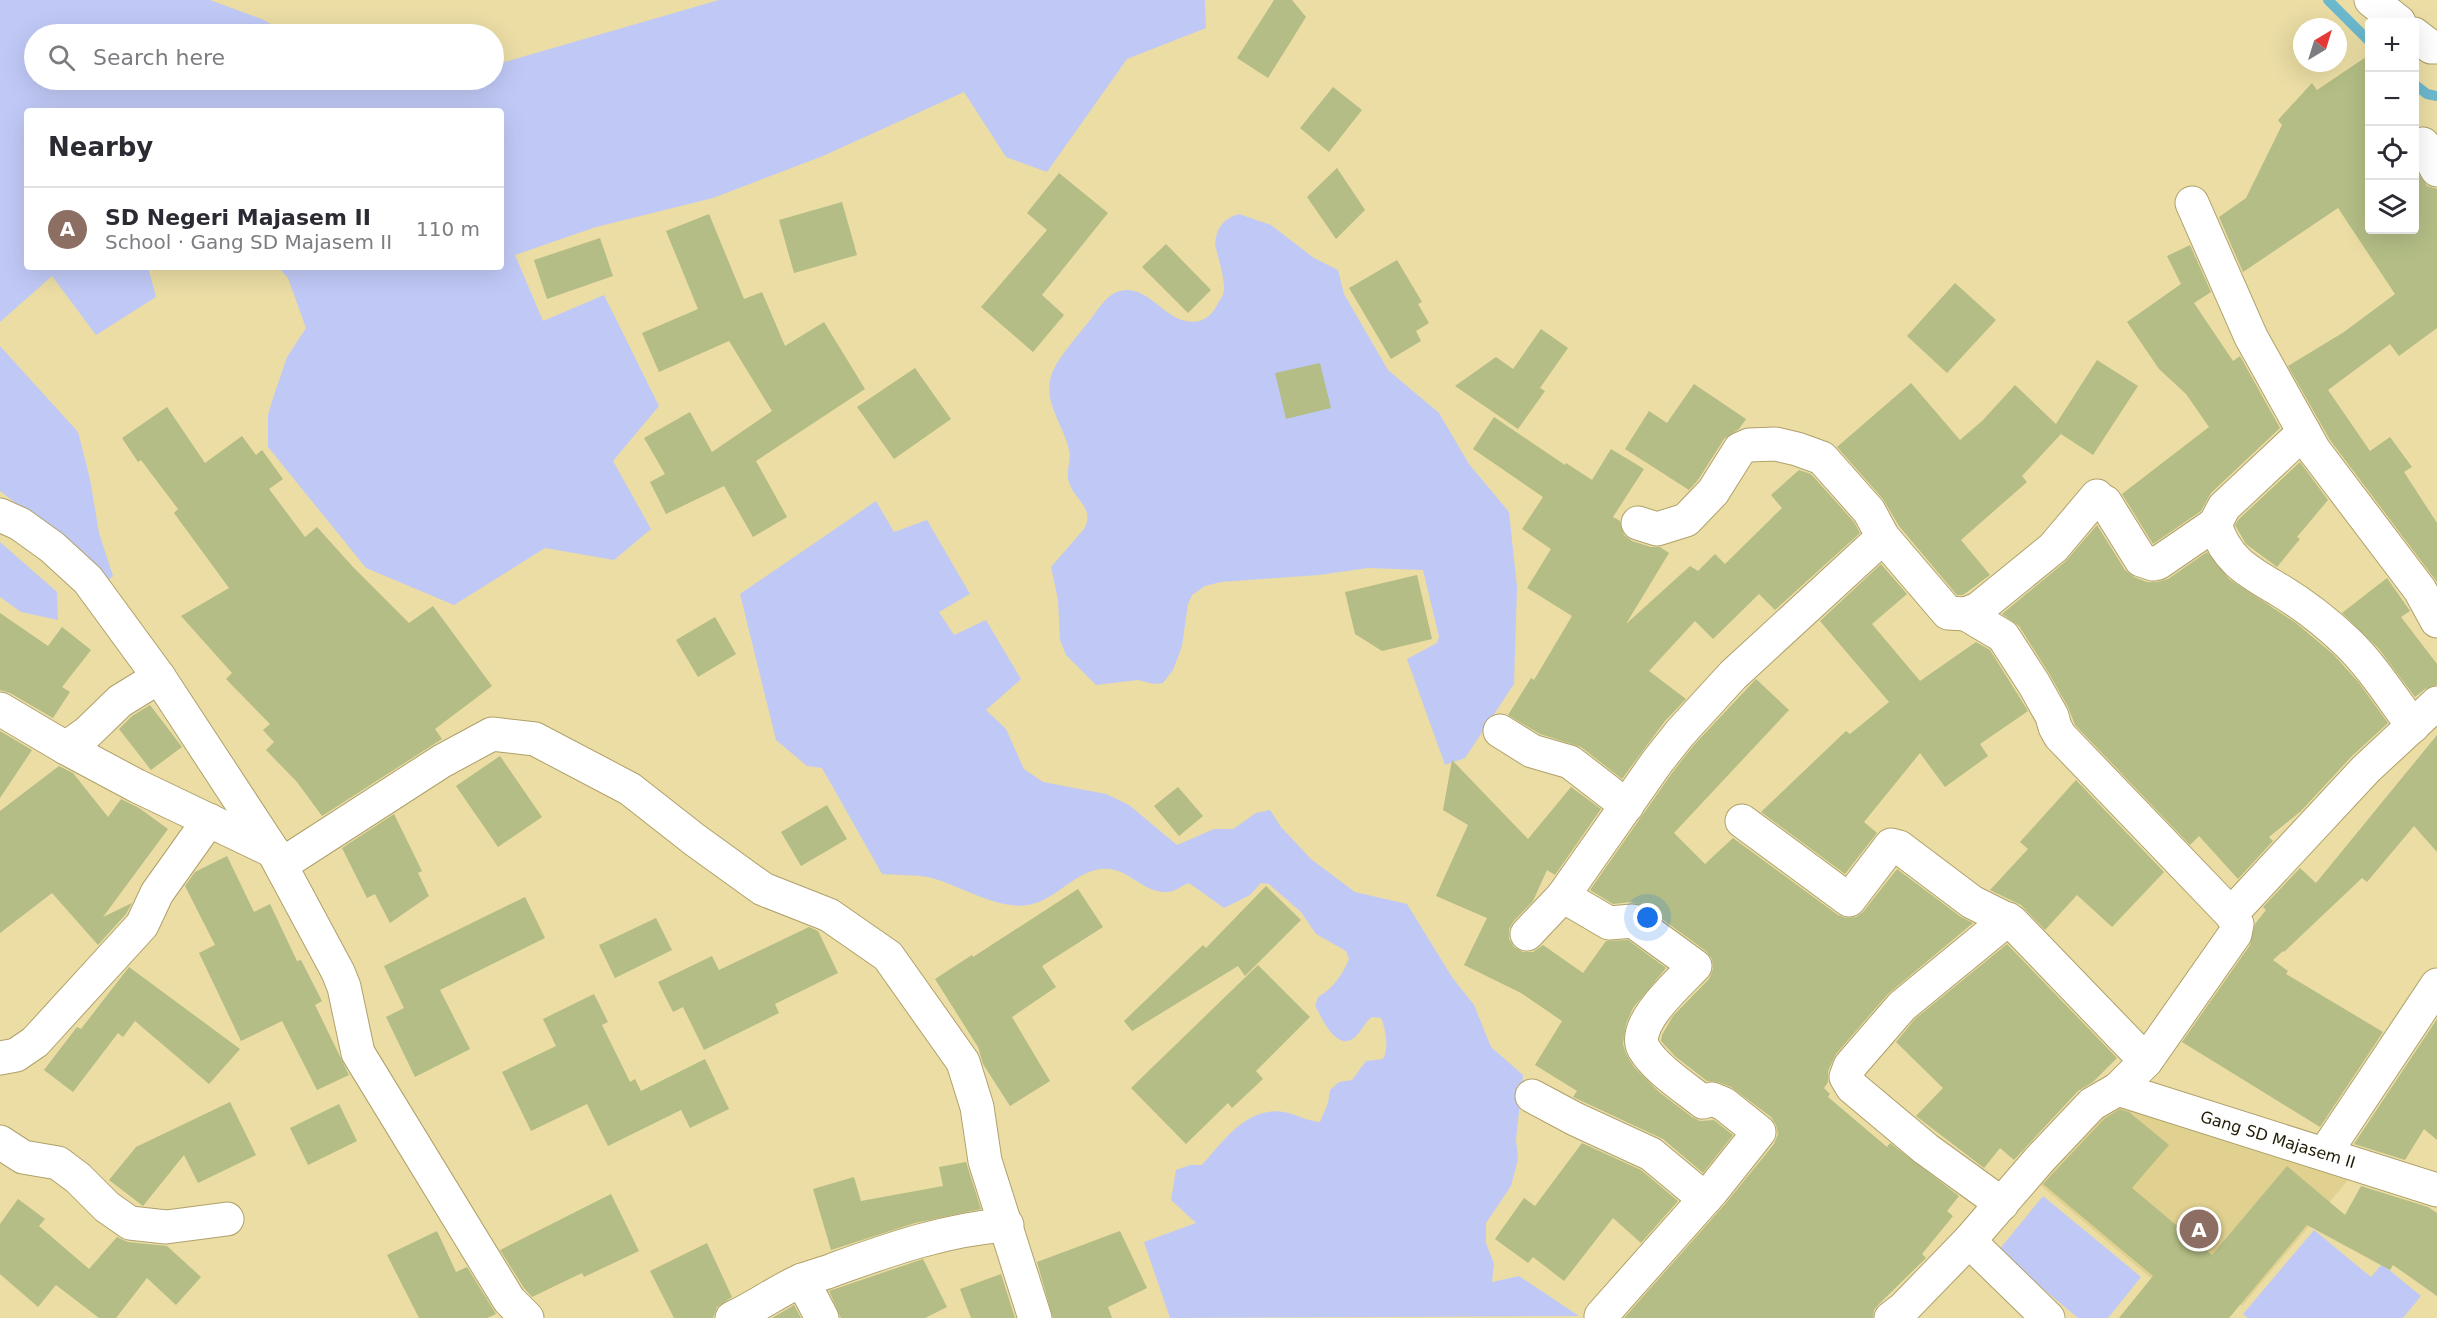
<!DOCTYPE html>
<meta charset="utf-8">
<style>
:root{--surface:#fff;--page:#f7f7f7;--text:#2b2b33;--muted:#7c7c81;--line:#e1e1e2;--accent:#b45309}
body{margin:0;font-family:"DejaVu Sans",sans-serif;background:var(--page);color:var(--text)}
.controls{position:absolute;right:18px;top:18px;display:grid;overflow:hidden;border-radius:6px;box-shadow:0 6px 24px #0002}
.controls button{width:54px;height:54px;display:grid;place-items:center;padding:0;border:0;border-bottom:2px solid var(--line);background:var(--surface);color:var(--text);font:30px sans-serif}
.compass{position:absolute;left:2293px;top:18px;width:54px;height:54px;border-radius:50%;background:var(--surface);box-shadow:0 6px 24px #0002;rotate:38deg}
.you{position:absolute;left:1648px;top:918px;width:21px;height:21px;margin:-15px;border:4px solid #fff;border-radius:50%;background:#1a73e8;box-shadow:0 0 0 9px #1a73e833}
.badge{display:grid;place-items:center;width:39px;height:39px;border-radius:50%;background:var(--accent);color:#fff;font-size:20px;font-weight:700}
.pin{position:absolute;translate:-50% -50%;border:3px solid #fff;box-shadow:0 2px 6px #0006}
.list{margin:0;padding:0;list-style:none}
h2{display:flex;justify-content:space-between;align-items:center;height:78px;margin:0;padding:0 24px;font-size:26px}
h2 small{font-size:20px;font-weight:400;color:var(--muted)}
.list li{display:grid;grid-template-columns:39px 1fr auto;gap:18px;align-items:center;box-sizing:border-box;height:84px;padding:0 24px;border-top:2px solid var(--line)}
.list b{display:block;font-size:22px;white-space:nowrap}
.list p{margin:0;font-size:20px;white-space:nowrap;color:var(--muted)}
.list em{font-size:20px;font-style:normal;color:var(--muted)}
.icon{flex:none;width:33px;height:33px;fill:none;stroke:currentColor;stroke-width:2;stroke-linecap:round;stroke-linejoin:round}
.map{position:relative;flex:none;width:2437px;height:1318px;overflow:hidden}
.search{position:absolute;background:var(--surface);box-shadow:0 6px 24px #0002;left:24px;top:24px;width:480px;height:66px;display:flex;align-items:center;gap:15px;box-sizing:border-box;padding:0 21px;border-radius:33px;color:var(--muted);font-size:22px}
.panel{position:absolute;background:var(--surface);box-shadow:0 6px 24px #0002;left:24px;top:108px;width:480px;height:162px;border-radius:6px}
.map>svg:first-child{display:block}
.built{fill:#e1d190}
.green{fill:#c0c9f6}
.lines{fill:none;stroke-linecap:round;stroke-linejoin:round}
.stream{stroke:#6cb8cc;stroke-width:10}
.building{fill:#b3bd85}
.minor-casing{stroke:#afa16a;stroke-width:35}
.minor{stroke:#fff;stroke-width:33}
.labels{text-anchor:middle;stroke-width:5;stroke-linejoin:round;paint-order:stroke}
.street-label{font-size:16px;fill:#211b05;stroke:#fefefe}
</style>
<div class="map">
<svg width="2437" height="1318" viewBox="0 0 2437 1318">
<rect width="100%" height="100%" fill="#ebdda4"/>
<!-- built -->
<path class="built" d="M2107,1104L2135,1106L2348,1180L2242,1306L2207,1277L2183,1305L2034,1180Z"/>
<!-- green -->
<g class="green">
<path d="M0,0H210L264,20L288,34H34V80H399L421,86L442,80H494V65L719,0H1205L1206,28L1127,59L1047,172L1006,157L964,92L823,156L713,198L596,227L515,255L543,321L604,295L659,406L613,461L651,529L614,560L545,548L454,605L366,568L268,447V415L273,398L287,357L306,328L288,278L278,267H501V111H27V267H148L156,297L96,335L52,276L0,322Z"/>
<path d="M1239,214L1271,225L1314,258L1338,270L1344,294L1388,370L1439,413L1469,464L1509,512L1517,587L1514,684L1465,758L1445,765L1407,659L1437,643L1439,637L1423,570L1368,568L1319,575L1221,582L1205,586L1192,595L1188,604L1182,646L1173,670L1163,683L1154,684L1138,680L1096,685L1066,655L1060,640L1058,600L1051,567L1084,529C1095,509 1077,502 1070,485C1064,472 1072,462 1069,450C1064,425 1043,403 1051,376C1056,359 1082,331 1093,316C1102,304 1111,289 1128,290C1148,291 1162,312 1179,319C1196,325 1209,321 1217,305C1220,300 1224,295 1224,289C1224,274 1218,258 1215,244C1216,228 1224,218 1239,214Z"/>
<path d="M0,346L78,432L90,479L99,533L113,576L104,584L55,533L0,491Z"/>
<path d="M876,501L894,532L927,520L970,594L939,612L954,635L986,620L1021,679L986,710L1006,729L1024,769L1043,782L1106,794L1129,805L1177,845L1214,829H1233L1256,813L1270,810L1281,827L1311,859L1355,892L1407,904L1452,977L1474,1005L1491,1047L1523,1075L1516,1139L1518,1159L1511,1186L1486,1223V1243L1494,1264L1492,1282L1519,1276L1579,1316L1170,1318L1144,1242L1196,1223L1171,1200L1176,1170L1190,1165H1202C1224,1140 1247,1106 1284,1112C1296,1114 1306,1121 1320,1122L1328,1103L1330,1090L1339,1082L1352,1080L1366,1061L1383,1059C1389,1048 1386,1030 1381,1018L1372,1017C1365,1022 1363,1029 1357,1035C1338,1056 1322,1018 1315,1006L1318,997C1333,988 1342,976 1349,959L1346,951L1316,934L1301,912L1269,884L1261,883L1250,895L1224,908L1189,883C1183,885 1178,889 1173,891C1147,897 1133,872 1110,869C1077,866 1059,900 1028,905C998,910 961,886 932,878C917,874 898,876 882,874L822,768L807,766L776,740L740,594Z"/>
<path d="M0,542L57,592L58,620L21,612L0,597Z"/>
<path d="M2043,1196L2141,1277L2108,1318H2078L1998,1251Z"/>
<path d="M2314,1230L2371,1277L2382,1264L2421,1296L2403,1318H2248L2243,1314Z"/>
</g>
<g class="lines">
<!-- stream -->
<g class="stream">
<path d="M2328,0L2370,42"/>
<path d="M2414,84L2427,94L2437,96"/>
</g>
</g>
<!-- building -->
<g class="building">
<path d="M1274,0H1292L1306,17L1268,78L1237,58Z"/>
<path d="M2366,57L2370,62V230H2415V168L2427,186L2437,189V328L2399,356L2390,344L2328,390L2370,451L2390,437L2412,467L2404,472L2437,523V582L2330,440L2288,366L2344,332L2395,294L2338,208L2243,272L2219,217L2246,198L2282,125L2278,120L2312,83L2317,90Z"/>
<path d="M1333,87L1362,110L1329,152L1300,128Z"/>
<path d="M1337,168L1365,210L1336,239L1307,197Z"/>
<path d="M1059,173L1108,213L1042,295L1064,315L1033,352L981,307L1047,230L1027,213Z"/>
<path d="M842,202L857,255L794,273L779,220Z"/>
<path d="M709,214L744,299L762,292L785,346L824,322L865,389L756,461L787,517L753,537L724,486L666,514L650,482L665,474L644,438L690,412L712,452L772,411L729,341L659,372L642,333L698,309L666,231Z"/>
<path d="M600,238L613,276L547,299L534,260Z"/>
<path d="M1166,244L1211,290L1188,313L1142,267Z"/>
<path d="M2190,245L2211,292L2194,303L2233,361L2240,356L2280,428L2211,493L2201,511L2153,544L2122,494L2209,427L2186,394L2159,369L2127,322L2181,284L2167,256Z"/>
<path d="M1397,260L1422,302L1418,304L1429,323L1416,331L1421,341L1391,359L1349,288Z"/>
<path d="M1955,283L1996,320L1947,373L1907,336Z"/>
<path d="M1541,329L1568,348L1540,388L1545,391L1518,429L1455,386L1496,357L1513,369Z"/>
<path d="M2097,360L2138,386L2093,455L2061,434L2022,476L2027,482L1961,540L1990,575L1963,595H1957L1899,526L1883,499L1837,447L1911,383L1960,440L1983,420L2015,385L2056,424Z"/>
<path d="M1320,363L1331,408L1286,419L1275,373Z"/>
<path d="M915,368L951,419L894,459L857,407Z"/>
<path d="M1694,384L1746,419L1739,429L1724,439L1698,480L1689,490L1625,449L1649,411L1667,423Z"/>
<path d="M167,407L205,463L242,436L256,455L262,450L283,479L269,489L305,537L317,527L353,567L409,623L433,606L492,686L435,729L442,739L322,816L297,782L266,750L274,742L263,730L270,724L226,679L232,673L181,616L229,588L174,513L178,509L141,460L138,462L122,438Z"/>
<path d="M1494,417L1565,465L1566,463L1592,480L1611,449L1644,469L1613,517L1620,521L1624,535L1632,541L1651,547H1660L1669,553L1626,624L1690,566L1698,571L1715,554L1725,564L1782,508L1771,495L1799,470L1811,474L1854,522L1860,533L1775,610L1759,594L1713,639L1695,621L1649,671L1686,699L1665,721L1622,779L1581,747L1540,734L1508,715L1531,678L1534,680L1572,616L1527,588L1551,549L1522,529L1543,497L1473,449Z"/>
<path d="M2300,462L2328,500L2297,537L2300,539L2277,567L2246,544L2235,525L2239,519Z"/>
<path d="M2097,525L2125,570L2134,577L2147,582H2157L2168,579L2207,552L2229,579L2296,623L2334,655L2359,683L2388,723L2352,756L2301,811L2269,837L2273,841L2238,879L2199,836L2190,845L2075,725L2068,707L2050,675L2019,626L2002,614L2065,562Z"/>
<path d="M1881,564L1907,594L1872,624L1920,681L1976,642L1990,650L2028,711L1980,744L1988,756L1945,787L1920,753L1864,822L1877,833L1845,874L1761,812L1846,731L1850,734L1889,702L1820,621Z"/>
<path d="M1417,575L1432,639L1382,651L1355,634L1345,592Z"/>
<path d="M2387,578L2410,611L2401,617L2437,664V685L2425,689L2415,697L2379,649L2342,613Z"/>
<path d="M0,613L48,646L62,627L91,650L62,687L70,692L53,718L10,693L0,690Z"/>
<path d="M715,617L736,654L698,677L676,640Z"/>
<path d="M1756,679L1789,710L1674,833L1705,864L1733,838L1838,915L1846,918L1856,917L1863,912L1897,869L1961,917L1973,923L1888,994L1836,1054L1828,1071V1082L1824,1088L1830,1094L1828,1097L1887,1147L1890,1143L1959,1196L1947,1211L1953,1216L1922,1254L1926,1258L1879,1304L1874,1310L1873,1318H1624L1726,1203L1774,1144L1778,1134L1776,1125L1771,1117L1731,1087L1718,1082L1707,1081L1676,1057L1661,1041L1662,1035L1673,1016L1709,979L1713,969L1712,959L1706,951L1644,906L1631,902L1613,904L1590,890L1672,773L1694,745Z"/>
<path d="M150,705L182,747L151,770L119,729L132,716Z"/>
<path d="M0,731L32,750L0,798Z"/>
<path d="M2437,735V852L2414,826L2367,882L2362,878L2284,952L2283,951L2273,960L2288,971L2286,974L2383,1032L2320,1127L2182,1042L2250,945L2255,924L2266,910L2263,907L2300,868L2316,883Z"/>
<path d="M500,756L542,817L498,847L456,786Z"/>
<path d="M1452,760L1528,839L1571,787L1601,809L1555,875L1547,870L1533,901L1513,922L1509,929V939L1514,947L1523,952H1533L1543,945L1583,973L1606,941L1628,940L1666,968L1633,1008L1626,1024L1623,1044L1626,1054L1634,1067L1659,1092L1692,1117L1700,1121L1714,1120L1733,1135L1703,1173L1663,1139L1573,1097L1577,1091L1535,1065L1562,1021L1521,993L1464,965L1487,918L1436,896L1468,825L1443,810Z"/>
<path d="M59,766L73,773L108,817L121,799L139,808L168,829L103,917L132,903L126,914L98,945L52,893L0,933V811Z"/>
<path d="M2076,780L2164,872L2112,927L2077,895L2045,930L2021,905L1990,890L2028,849L2020,842Z"/>
<path d="M1178,787L1203,816L1179,836L1154,806Z"/>
<path d="M827,805L847,839L801,866L781,832Z"/>
<path d="M394,814L422,871L418,873L429,896L390,923L375,894L367,898L342,848Z"/>
<path d="M227,856L254,912L270,904L297,961L301,960L322,1001L315,1005L349,1075L317,1090L282,1021L241,1041L199,953L215,945L185,886L195,872Z"/>
<path d="M1266,886L1301,920L1245,976L1238,966L1132,1031L1124,1021L1203,945L1206,948Z"/>
<path d="M1078,889L1103,927L1042,966L1056,987L1012,1017L1050,1081L1010,1106L983,1064L978,1047L935,979L972,955L973,957Z"/>
<path d="M525,897L545,938L440,990L470,1049L415,1077L386,1017L404,1008L384,966Z"/>
<path d="M656,918L672,950L615,978L599,945Z"/>
<path d="M809,927L818,931L838,973L775,1004L779,1013L704,1050L683,1007L673,1012L658,982L712,956L719,970Z"/>
<path d="M2007,944L2117,1058L2093,1082L2078,1091L2014,1160L2000,1148L1984,1168L1916,1116L1943,1088L1896,1042L1915,1019Z"/>
<path d="M1258,965L1310,1017L1256,1071L1263,1079L1232,1108L1228,1103L1186,1144L1131,1088Z"/>
<path d="M129,967L240,1049L209,1084L135,1021L123,1037L118,1033L73,1092L44,1070L77,1027L81,1029Z"/>
<path d="M594,994L608,1022L602,1025L630,1082L635,1079L641,1091L705,1059L729,1109L690,1128L681,1110L608,1146L587,1104L531,1131L502,1072L556,1046L543,1019Z"/>
<path d="M2437,1019V1140L2424,1129L2405,1160L2354,1144Z"/>
<path d="M230,1102L256,1155L198,1183L184,1155L143,1206L109,1180L136,1147Z"/>
<path d="M339,1104L357,1141L308,1165L290,1128Z"/>
<path d="M2120,1109L2129,1112L2169,1145L2132,1188L2212,1255L2287,1166L2345,1215L2361,1186L2428,1207L2437,1213V1296L2393,1265L2390,1270L2307,1225L2229,1318H2119L2153,1276L2043,1184L2104,1119Z"/>
<path d="M1582,1143L1641,1170L1678,1201L1641,1243L1613,1218L1564,1281L1533,1257L1528,1263L1495,1239L1524,1198L1535,1206Z"/>
<path d="M966,1162L981,1209L915,1223L831,1250L813,1189L854,1177L861,1201L943,1186L939,1167Z"/>
<path d="M611,1194L639,1251L584,1277L582,1273L532,1297L524,1288L500,1250Z"/>
<path d="M18,1199L45,1219L39,1226L89,1269L117,1237L128,1242L167,1246L201,1277L176,1305L147,1278L116,1318H99L56,1285L38,1307L0,1274V1224Z"/>
<path d="M437,1231L456,1272L467,1267L496,1314L487,1318H419L387,1255Z"/>
<path d="M1120,1231L1147,1288L1108,1307L1112,1318H1053L1037,1262Z"/>
<path d="M707,1243L732,1297L717,1307L713,1318H674L650,1271Z"/>
<path d="M923,1259L947,1307L925,1318H841L829,1291Z"/>
<path d="M1001,1274L1015,1318H971L960,1289Z"/>
<path d="M794,1305L801,1318H772L784,1311Z"/>
</g>
<g class="lines">
<defs>
<g id="minor">
<path d="M2371,0L2399,22"/>
<path d="M2414,34L2431,47H2437"/>
<path d="M2423,144L2437,170"/>
<path d="M2192,203L2251,337L2314,450L2420,590L2437,621"/>
<path d="M2304,432L2224,507L2215,524C2226,561 2249,572 2281,591C2304,605 2327,623 2347,642C2372,666 2392,698 2413,726"/>
<path d="M2105,502L2141,560L2153,564L2158,563L2215,524"/>
<path d="M0,515L20,524L52,547L88,580L159,677L273,851L338,972L344,987L358,1053L509,1300L527,1318"/>
<path d="M1638,523L1657,529L1686,520L1713,492L1740,449L1749,445L1776,444L1797,449L1822,458L1869,511L1883,537L1948,613L1966,614L1978,609L2053,548L2097,496"/>
<path d="M159,677L120,701L87,733L66,748L137,786L273,851"/>
<path d="M0,709L66,748"/>
<path d="M1500,731L1532,751L1570,762L1627,806"/>
<path d="M1742,821L1849,900L1891,845L1899,847L1972,902L2012,922L2146,1061"/>
<path d="M281,865L442,761L492,734L535,739L630,789L695,840L763,889L829,915L888,956L963,1062L977,1107L985,1161L1035,1318"/>
<path d="M1563,896L1609,923L1633,921L1695,966C1680,982 1630,1025 1644,1049C1656,1069 1684,1087 1703,1102L1712,1099L1724,1104L1759,1132L1712,1191L1601,1316L1602,1318"/>
<path d="M2231,914L2366,769L2437,703"/>
<path d="M1527,934L1563,896L1657,762L1680,733L1733,675L1883,537"/>
<path d="M0,1058L16,1055L35,1042L142,925L157,893L209,820"/>
<path d="M2118,1089L2437,1190"/>
<path d="M1532,1096L1575,1119L1651,1154L1705,1199"/>
<path d="M0,1142L23,1157L58,1163L78,1178L107,1207L130,1223L166,1227L227,1219"/>
<path d="M2325,1153L2437,985"/>
<path d="M2002,1204L1926,1149L1852,1087L1846,1077L1850,1066L1902,1006L2008,919"/>
<path d="M1969,1241L2048,1318"/>
<path d="M802,1280L822,1318"/>
<path d="M732,1318C756,1307 776,1292 800,1281C812,1276 824,1274 835,1269C891,1249 947,1229 1007,1225"/>
<path d="M1891,1318L1904,1308L1969,1241L2040,1159L2092,1104L2118,1089L2146,1061L2235,934L2237,924L2231,914L2060,736L2055,727L2052,716L2034,684L2003,636L1966,614"/>
</g>
</defs>
<!-- minor casing -->
<use href="#minor" class="minor-casing"/>
<!-- minor -->
<use href="#minor" class="minor"/>
</g>
<g class="labels">
<!-- street labels -->
<g class="street-label">
<text transform="translate(2278 1139) rotate(17)" y="6">Gang SD Majasem II</text>
</g>
</g>
</svg>
<div class="controls">
<button>+</button>
<button>−</button>
<button><svg class="icon" aria-label="locate" viewBox="0 0 24 24"><circle cx="12" cy="12" r="6"/><path d="M12 2v4M12 18v4M2 12h4M18 12h4"/></svg></button>
<button><svg class="icon" aria-label="layers" viewBox="0 0 24 24"><path d="M12 4l9 5-9 5-9-5zM3 14l9 5 9-5"/></svg></button>
</div>
<svg class="compass" viewBox="-18 -18 36 36"><path d="M0-13l5 13h-10z" fill="#e53935"/><path d="M0 13l5-13h-10z" fill="#7c7c81"/></svg>
<div class="you"></div>
<div class="pin badge" style="left:2199px;top:1229px;background:#8d6e63">A</div>
<div class="search"><svg class="icon" aria-label="search" viewBox="0 0 24 24"><circle cx="10" cy="10" r="6"/><path d="M15 15l6 6"/></svg>Search here</div>
<section class="panel">
<h2>Nearby<small></small></h2>
<ul class="list">
<li><span class="badge" style="background:#8d6e63">A</span><div><b>SD Negeri Majasem II</b><p>School · Gang SD Majasem II</p></div><em>110 m</em></li>
</ul>
</section>
</div>
